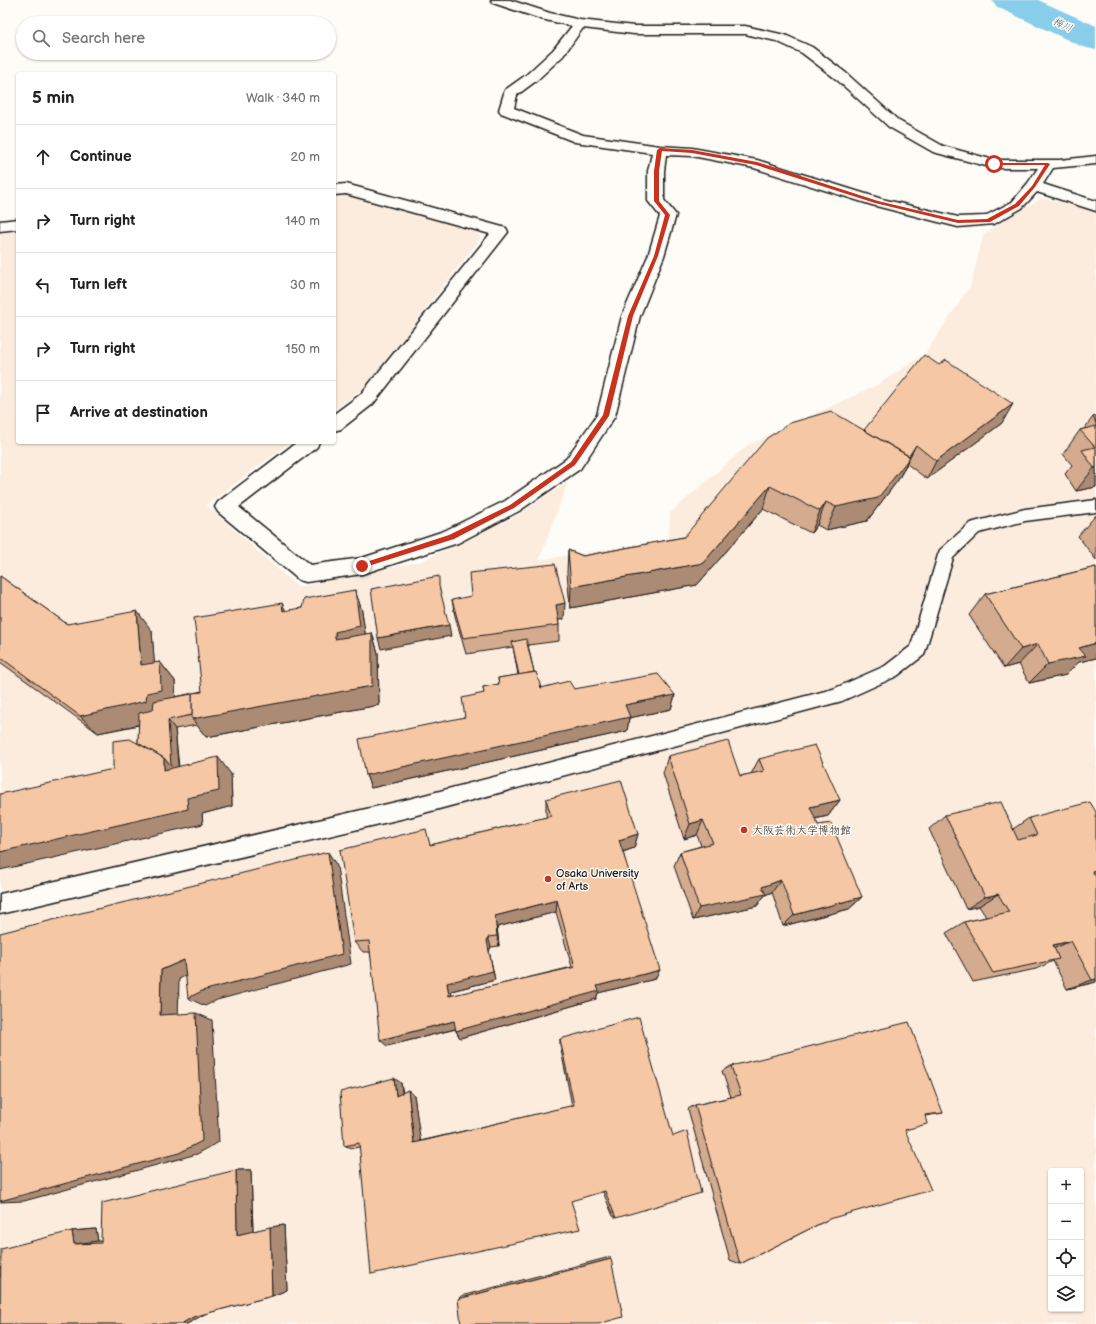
<!DOCTYPE html>
<meta charset="utf-8">
<style>
:root{--surface:#fff;--page:#f6f6f6;--text:#222;--muted:#767676;--line:#e0e0e0}
body{margin:0;font-family:"Balsamiq Sans","Klee One",sans-serif;background:var(--page);color:var(--text)}
.controls{position:absolute;right:12px;bottom:12px;display:grid;overflow:hidden;border-radius:4px;box-shadow:0 1px 3px #0004}
.controls button{width:36px;height:36px;display:grid;place-items:center;padding:0;border:0;border-bottom:1px solid var(--line);background:var(--surface);color:var(--text);font:20px sans-serif}
.stop{position:absolute;width:12px;height:12px;margin:-9px;border:3px solid #c8321e;border-radius:50%;background:#fff}
.stop.end{background:#c8321e;border-color:#fff;box-shadow:0 1px 4px #0008}
.list{margin:0;padding:0;list-style:none}
h2{display:flex;justify-content:space-between;align-items:center;height:52px;margin:0;padding:0 16px;font-size:17px}
h2 small{font-size:13px;font-weight:400;color:var(--muted)}
.list li{display:grid;grid-template-columns:26px 1fr auto;gap:12px;align-items:center;box-sizing:border-box;height:64px;padding:0 16px;border-top:1px solid var(--line)}
.list b{display:block;font-size:15px;white-space:nowrap}
.list em{font-size:13px;font-style:normal;color:var(--muted)}
.icon{flex:none;width:22px;height:22px;fill:none;stroke:currentColor;stroke-width:2;stroke-linecap:round;stroke-linejoin:round}
.map{position:relative;flex:none;width:1096px;height:1324px;overflow:hidden}
.search{position:absolute;background:var(--surface);box-shadow:0 1px 3px #0004;left:16px;top:16px;width:320px;height:44px;display:flex;align-items:center;gap:10px;box-sizing:border-box;padding:0 14px;border-radius:22px;color:var(--muted);font-size:15px}
.panel{position:absolute;background:var(--surface);box-shadow:0 1px 3px #0004;left:16px;top:72px;width:320px;height:372px;border-radius:4px}
.map>svg:first-child{display:block}
.built{fill:#fbecde;fill-rule:evenodd}
.lines{fill:none;stroke-linecap:round;stroke-linejoin:round}
.river{fill:#88cde9;fill-rule:evenodd}
.lane-casing{stroke:#1c1c1c;stroke-width:3}
.street-casing{stroke:#1c1c1c;stroke-width:3}
.lane{fill:#fdfcf7;fill-rule:evenodd}
.street{fill:#fdfcf7;fill-rule:evenodd}
.wall{fill:#d4ab8e;stroke:#1c1c1c;fill-rule:evenodd}
.shaded-wall{fill:#ac8b74;stroke:#1c1c1c}
.building{fill:#f6c7a5;stroke:#1c1c1c;fill-rule:evenodd}
.route{fill:#c8321e}
.poi-dot{fill:#c8321e;stroke:#fdfcf7;stroke-width:1.5}
.labels{text-anchor:middle;stroke-width:3;stroke-linejoin:round;paint-order:stroke}
.far-water-label{font-size:10px;font-style:italic;fill:#425a64;stroke:#fdfcf7}
.poi-label{font-size:11px;fill:#1c1c1c;stroke:#fdfcf7;text-anchor:start}
</style>
<div class="map">
<svg width="1096" height="1324" viewBox="0 0 1096 1324">
<rect width="100%" height="100%" fill="#fdfcf7"/>
<filter id="ink" filterUnits="userSpaceOnUse"><feTurbulence type="fractalNoise" baseFrequency=".025" numOctaves="2"/><feDisplacementMap in="SourceGraphic" scale="8" xChannelSelector="R" yChannelSelector="G"/><feConvolveMatrix kernelMatrix="1 2 1 2 8 2 1 2 1" color-interpolation-filters="sRGB"/></filter>
<g filter="url(#ink)">
<!-- built -->
<g class="built">
<path d="M339,194L475,229L481,238L364,388L334,410V195Z"/>
<path d="M1043,198L1096,211V1324H0V233L18,231V442H291L206,505L298,587L422,561L512,518L568,482L539,560L669,539L670,513L748,445L877,385L925,354L971,285L983,236L1006,217ZM1051,1171H1081V1309H1051Z"/>
</g>
<g class="lines">
<!-- river -->
<path class="river" d="M992,0H1038L1096,26V50L1083,47L997,7Z"/>
<defs>
<path id="lane" d="M1096,500V512L1025,521L979,533L953,558L924,655L897,676L842,701L409,817L0,914V894L409,799L833,689L885,666L911,646L938,555L940,550L969,524L974,522L1025,509Z"/>
<g id="street">
<path d="M491,0H510L550,13L580,20L634,26H745L785,35L812,47L846,73L899,121L943,146L994,160H1060L1096,156V164L1053,168L1043,184L1096,201V211L1037,192L1022,208L994,224L958,227L872,205L754,168L692,156L666,155L664,171V200L676,215L664,256L640,316L615,416L580,469L519,511L458,543L362,574L306,582L299,580L218,512L215,507L218,502L297,442H319L317,447L239,507L310,565L362,558L444,531L505,501L566,459L597,415L622,316L648,256L660,216L648,201V171L652,153L575,142L501,113L499,110L505,90L526,75L553,50L572,26L541,19L493,3ZM583,28L634,34H745L776,41L802,53L836,79L889,127L933,152L994,168H1038L1028,183L1012,202L985,216L958,217L882,199L757,160L692,148L660,146L583,135L514,108L517,95L536,81L563,56Z"/>
<path d="M346,184L506,228L508,232L373,404L341,429L334,431V414L361,394L490,234L346,194L334,195V185Z"/>
<path d="M18,219V229L0,231V221Z"/>
</g>
</defs>
<!-- lane casing -->
<use href="#lane" class="lane-casing"/>
<!-- street casing -->
<use href="#street" class="street-casing"/>
<!-- lane -->
<use href="#lane" class="lane"/>
<!-- street -->
<use href="#street" class="street"/>
</g>
<!-- wall -->
<g class="wall">
<path d="M1096,416V487L1076,491L1065,474L1072,465L1063,454L1080,430L1084,429L1093,417Z"/>
<path d="M1002,423L927,479L907,464L898,480L867,521L826,530L817,525L811,533L763,509L697,585L570,608L567,572L568,550L583,556L684,537L864,430Z"/>
<path d="M1096,515V560L1078,536Z"/>
<path d="M1096,567V658L1079,662L1066,675L1029,683L1019,664L1004,668L969,615L985,594Z"/>
<path d="M0,576L67,624L152,631L154,663L160,662L175,681V697L202,691L286,611L302,608L355,590L362,611L365,634L372,633L378,653L379,705L206,737L197,725L175,729L179,767L231,774L232,806L202,814L203,824L113,769L138,743L139,725L98,733L0,662Z"/>
<path d="M452,600L564,619L558,620L559,625V641L528,645L534,672L541,688L574,689L675,695L671,709L629,718L627,731L371,788L366,775L465,717L484,693L483,687L499,684L498,678L518,675L513,647L466,654L455,616Z"/>
<path d="M668,756L740,776L751,774L759,759L840,800L828,816L815,819L818,825L862,897L849,909L783,926L772,892L765,895L757,906L693,920L674,866L680,852L701,846L697,835L684,839L663,773Z"/>
<path d="M546,799L638,834L634,848L623,852L655,979L598,993L596,999L460,1038L456,1031V1029L387,1046L370,952H363L354,942L431,845L547,817L546,815ZM556,912L572,967L452,996L451,991L495,980L489,951L491,947L499,946L497,927Z"/>
<path d="M1096,812V874L1094,875L1096,982L1067,989L1053,961L1036,969L973,982L946,933L964,922L986,917L979,906L966,909L929,829L945,815L1013,829L1029,818Z"/>
<path d="M560,1039L616,1218L613,1216L603,1192L359,1147L354,1148L344,1146L401,1083L403,1093L408,1090L414,1095L420,1141L572,1106L560,1045Z"/>
<path d="M731,1066L943,1113L925,1116L905,1130L829,1219L740,1264L730,1260L688,1109L695,1105L731,1097L722,1071Z"/>
<path d="M236,1170H251L253,1231L284,1225L287,1290L272,1296L204,1314L187,1324H0L1,1274L0,1277V1263L72,1231L96,1229L98,1241H101Z"/>
<path d="M610,1257L611,1259L458,1299L461,1296Z"/>
</g>
<!-- shaded-wall -->
<g class="shaded-wall">
<path d="M1013,404L1002,423L927,479L936,461Z"/>
<path d="M916,445L898,480L867,521L826,530L836,507Z"/>
<path d="M1096,467V487L1076,491L1094,468Z"/>
<path d="M770,486L763,509L697,585L570,608L571,587L703,563Z"/>
<path d="M826,502L817,525L811,533L820,511Z"/>
<path d="M355,590L362,611L367,646L335,639V632Z"/>
<path d="M282,603L292,624L283,611Z"/>
<path d="M565,603L564,619L556,621V605Z"/>
<path d="M137,611L152,631L156,684L141,665Z"/>
<path d="M449,625L451,636L381,649L378,638Z"/>
<path d="M372,633L378,653L379,705L206,737L192,719Z"/>
<path d="M1096,643V658L1079,662L1066,675L1029,683L1048,664L1079,648Z"/>
<path d="M1038,644L1019,664L1004,668L1021,649Z"/>
<path d="M160,662L175,681L176,709L161,720L98,733L80,716L147,693Z"/>
<path d="M675,695L671,709L629,718L627,731L371,788L366,775L625,705Z"/>
<path d="M168,720L175,729L179,775L164,770V758Z"/>
<path d="M218,757L231,774L232,806L202,814L203,824L0,870V852L187,798Z"/>
<path d="M840,800L828,816L799,822L810,807Z"/>
<path d="M703,820L697,835L684,839L690,824Z"/>
<path d="M638,834L634,848L616,854L619,840Z"/>
<path d="M328,852L337,866L351,964L217,1000L205,1006L188,998Z"/>
<path d="M1096,870V874L1069,884L1092,871Z"/>
<path d="M781,880L772,892L765,895L757,906L693,920L699,908L762,887Z"/>
<path d="M998,894L979,906L966,909L985,897Z"/>
<path d="M862,897L849,909L783,926L794,915Z"/>
<path d="M557,900L556,912L497,927L499,946L497,936L495,916Z"/>
<path d="M488,937L491,947L489,951L495,980L451,991L454,1004L449,996L447,983L487,941Z"/>
<path d="M1071,941L1048,951L1053,945Z"/>
<path d="M184,960L200,969L179,979L178,1023L160,1015L161,970Z"/>
<path d="M660,970L655,979L598,993L596,999L460,1038L456,1031L597,986Z"/>
<path d="M1096,979V982L1067,989L1092,980Z"/>
<path d="M196,1013L212,1020L219,1142L197,1154L24,1201L0,1202Z"/>
<path d="M454,1021L459,1028L387,1046L380,1040Z"/>
<path d="M394,1078L401,1083L403,1100L396,1096Z"/>
<path d="M408,1090L414,1095L421,1144L414,1143Z"/>
<path d="M236,1170H251L253,1232L237,1235Z"/>
<path d="M284,1225L287,1290L272,1296L270,1227Z"/>
<path d="M96,1229L98,1241L74,1244L72,1231Z"/>
<path d="M212,1310L187,1324H181L193,1317Z"/>
</g>
<!-- building -->
<g class="building">
<path d="M924,355L939,365L946,360L1013,404L936,461L916,445L909,456L864,430Z"/>
<path d="M831,411L910,457L878,498L836,507L826,502L820,511L770,486L703,563L571,587L568,550L583,556L684,537L767,438L790,423Z"/>
<path d="M1096,416V423L1093,417Z"/>
<path d="M1096,426V467L1094,468L1082,450L1095,447L1080,430Z"/>
<path d="M555,564L565,603L556,605L559,625L463,638L452,600L471,596L469,573Z"/>
<path d="M1096,567V643L1079,648L1086,656L1048,664L1038,644L1021,649L985,594Z"/>
<path d="M0,576L67,624L137,611L141,665L160,662L161,690L147,693L146,701L80,716L0,657Z"/>
<path d="M439,576V586L449,625L378,638L371,589Z"/>
<path d="M355,590L360,626L335,632V639L372,633V686L192,719V693L202,692L194,618L282,603L283,611L302,608L304,599Z"/>
<path d="M526,639L534,672L519,675L512,642Z"/>
<path d="M536,672L541,688L569,681L574,689L658,674L675,695L625,705L630,717L366,775L359,739L465,717L462,698L484,693L483,687L499,684L498,678Z"/>
<path d="M192,694V715L168,720L171,766L164,758L138,743L139,713L153,710L154,701Z"/>
<path d="M130,739L164,758V770L218,757L219,791L187,798L188,809L0,852V794L113,769V741Z"/>
<path d="M728,741L740,776L764,771L759,759L815,745L840,800L810,807L818,825L831,823L862,897L794,915L781,880L762,887L766,894L699,908L680,852L713,843L703,820L690,824L668,756Z"/>
<path d="M621,780L638,834L619,840L660,970L597,986L599,991L456,1031L454,1021L380,1040L369,941L354,942L340,850L426,829L430,845L551,816L546,799ZM557,900L575,967L449,996L447,983L493,971L487,941L488,937L497,936L495,916Z"/>
<path d="M1001,802L1018,840L1037,835L1029,818L1090,802L1096,812V870L1092,871L1096,877V979L1092,980L1071,941L1053,945L1059,959L993,973L964,922L1009,912L998,894L985,897L945,815Z"/>
<path d="M328,852L342,954L202,991L188,998L184,960L161,970L160,1015L196,1013L202,1141L179,1153L0,1201V933Z"/>
<path d="M639,1017L673,1136L687,1131L701,1193L616,1218L605,1191L571,1201L580,1229L371,1274L359,1143L344,1146L340,1092L394,1078L396,1096L408,1090L414,1143L574,1105L560,1039Z"/>
<path d="M909,1022L943,1113L925,1115L927,1124L905,1130L931,1190L829,1219L740,1264L695,1105L741,1095L731,1066Z"/>
<path d="M236,1170L237,1235L270,1227L272,1296L193,1317L181,1324H0L1,1249L72,1231L74,1244L101,1243L102,1203Z"/>
<path d="M611,1259L623,1317L598,1324H461L458,1299Z"/>
</g>
</g>
<!-- route -->
<path class="route" d="M660,148L692,150L757,162L878,201L958,220L987,219L1015,204L1032,186L1045,165H994L993,163H1048L1050,164L1035,187L1019,206L990,222L958,223L875,203L756,165L692,153L662,151L659,171V201L670,215L658,256L633,316L609,416L575,465L514,508L454,539L362,568H360V564L449,535L510,505L571,462L603,415L628,316L654,256L665,215L654,201V171L657,150Z"/>
<!-- markers -->
<g class="poi-dot">
<circle cx="744" cy="830" r="4"/>
<circle cx="548" cy="879" r="4"/>
</g>
<g class="labels">
<!-- far-water labels -->
<g class="far-water-label">
<text transform="translate(1063 24) rotate(24)" y="4">梅川</text>
</g>
<!-- poi labels -->
<g class="poi-label">
<text x="752" y="834">大阪芸術大学博物館</text>
<text x="556" y="877">Osaka University<tspan x="556" dy="13">of Arts</tspan></text>
</g>
</g>
</svg>
<div class="controls">
<button>+</button>
<button>−</button>
<button><svg class="icon" aria-label="locate" viewBox="0 0 24 24"><circle cx="12" cy="12" r="6"/><path d="M12 2v4M12 18v4M2 12h4M18 12h4"/></svg></button>
<button><svg class="icon" aria-label="layers" viewBox="0 0 24 24"><path d="M12 4l9 5-9 5-9-5zM3 14l9 5 9-5"/></svg></button>
</div>
<div class="stop" style="left:994px;top:164px"></div>
<div class="stop end" style="left:362px;top:566px"></div>
<div class="search"><svg class="icon" aria-label="search" viewBox="0 0 24 24"><circle cx="10" cy="10" r="6"/><path d="M15 15l6 6"/></svg>Search here</div>
<section class="panel">
<h2>5 min<small>Walk · 340 m</small></h2>
<ul class="list">
<li><svg class="icon" aria-label="ahead" viewBox="0 0 24 24"><path d="M12 20V5M6 11l6-6 6 6"/></svg><div><b>Continue</b></div><em>20 m</em></li>
<li><svg class="icon" aria-label="right" viewBox="0 0 24 24"><path d="M7 20v-9h11M14 6l5 5-5 5"/></svg><div><b>Turn right</b></div><em>140 m</em></li>
<li><svg class="icon" aria-label="left" viewBox="0 0 24 24"><path d="M17 20v-9H6M10 6l-5 5 5 5"/></svg><div><b>Turn left</b></div><em>30 m</em></li>
<li><svg class="icon" aria-label="right" viewBox="0 0 24 24"><path d="M7 20v-9h11M14 6l5 5-5 5"/></svg><div><b>Turn right</b></div><em>150 m</em></li>
<li><svg class="icon" aria-label="arrive" viewBox="0 0 24 24"><path d="M6 21V4h12l-3 4 3 4H6"/></svg><div><b>Arrive at destination</b></div></li>
</ul>
</section>
</div>
